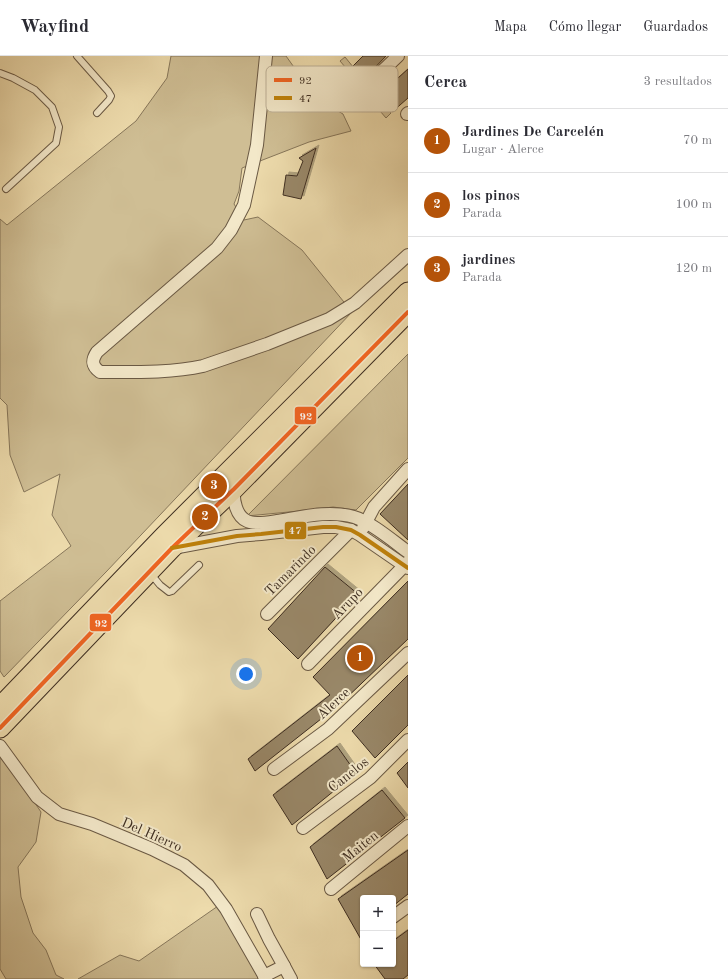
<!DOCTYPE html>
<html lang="es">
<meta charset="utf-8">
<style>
:root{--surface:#fff;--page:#f7f7f7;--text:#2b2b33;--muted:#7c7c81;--line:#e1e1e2;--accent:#b45309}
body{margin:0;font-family:"Old Standard TT",serif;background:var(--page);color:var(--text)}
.controls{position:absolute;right:12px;bottom:12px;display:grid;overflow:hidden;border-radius:4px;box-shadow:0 1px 3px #0004}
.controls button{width:36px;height:36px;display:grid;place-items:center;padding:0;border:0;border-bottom:1px solid var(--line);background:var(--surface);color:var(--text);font:20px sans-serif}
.you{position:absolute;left:246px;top:618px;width:14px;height:14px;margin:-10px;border:3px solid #fff;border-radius:50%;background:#1a73e8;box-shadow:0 0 0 6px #1a73e833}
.badge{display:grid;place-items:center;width:26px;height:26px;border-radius:50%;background:var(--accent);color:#fff;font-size:13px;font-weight:700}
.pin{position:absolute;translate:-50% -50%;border:2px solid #fff;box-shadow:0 1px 4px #0006}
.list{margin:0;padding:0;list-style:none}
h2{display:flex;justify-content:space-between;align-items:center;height:52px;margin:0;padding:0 16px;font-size:17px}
h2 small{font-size:13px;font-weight:400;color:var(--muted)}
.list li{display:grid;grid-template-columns:26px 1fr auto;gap:12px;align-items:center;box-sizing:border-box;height:64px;padding:0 16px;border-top:1px solid var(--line)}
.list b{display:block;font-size:15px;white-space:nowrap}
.list p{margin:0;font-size:13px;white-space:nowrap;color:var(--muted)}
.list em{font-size:13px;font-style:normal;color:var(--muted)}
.map{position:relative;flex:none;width:408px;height:923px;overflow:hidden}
header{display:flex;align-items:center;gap:24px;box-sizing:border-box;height:56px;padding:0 20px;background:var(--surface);border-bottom:1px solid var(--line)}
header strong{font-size:19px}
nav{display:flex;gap:22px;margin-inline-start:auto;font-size:14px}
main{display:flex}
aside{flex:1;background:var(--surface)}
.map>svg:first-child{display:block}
.green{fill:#cfbe94;stroke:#86765a}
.building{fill:#998869;stroke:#3e2e21;filter:url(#shadow)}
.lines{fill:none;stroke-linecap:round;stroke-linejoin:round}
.lane-casing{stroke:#6a5944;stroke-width:8}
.street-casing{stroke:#6a5944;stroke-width:14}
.primary-casing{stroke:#3e2e21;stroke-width:21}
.lane{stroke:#f3e8c9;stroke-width:6}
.street{stroke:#f3e8c9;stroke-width:12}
.primary{stroke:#eddbac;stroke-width:19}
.bus-1-casing{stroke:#f3e8c9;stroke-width:7}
.bus-2-casing{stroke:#f3e8c9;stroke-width:7}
.bus-1{stroke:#f26522;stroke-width:4}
.bus-2{stroke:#c0820a;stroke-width:4}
.labels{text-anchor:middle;stroke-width:4;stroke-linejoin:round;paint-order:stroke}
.street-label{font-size:14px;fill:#3e2e21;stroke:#f3e8c9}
.key{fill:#f3e8c9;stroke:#bdb097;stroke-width:1}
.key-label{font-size:11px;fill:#3e2e21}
.line-badge{stroke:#f3e8c9;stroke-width:1.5}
.badge-label{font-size:11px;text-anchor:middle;font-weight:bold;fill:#fff}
</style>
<header>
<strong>Wayfind</strong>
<nav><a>Mapa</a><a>Cómo llegar</a><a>Guardados</a></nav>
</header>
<main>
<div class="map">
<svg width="408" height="923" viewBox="0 0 408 923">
<defs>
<filter id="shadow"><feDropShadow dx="3" dy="-3" stdDeviation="0" flood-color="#0004"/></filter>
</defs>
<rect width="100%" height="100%" fill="#eddbac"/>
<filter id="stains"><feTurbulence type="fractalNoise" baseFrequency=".005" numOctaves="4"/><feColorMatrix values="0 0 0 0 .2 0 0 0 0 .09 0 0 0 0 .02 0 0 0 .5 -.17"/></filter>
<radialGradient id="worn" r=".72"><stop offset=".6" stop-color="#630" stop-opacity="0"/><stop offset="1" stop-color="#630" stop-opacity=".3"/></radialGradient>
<!-- green -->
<g class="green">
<path d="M171,0H286L316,42L343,58L351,75L309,86L242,112L239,135L234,148L244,164L258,161L302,194L352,256L106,516L4,621L0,615V545L71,490L52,459L60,418L24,436L10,399L7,349L0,342V163L7,169L136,65L167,22Z"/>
<path d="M345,1L362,22L358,26L340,5Z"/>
<path d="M375,37L391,57L386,62L369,42Z"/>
<path d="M408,298V402L356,454L333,451L299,455L247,460Z"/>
<path d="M0,695L41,756L36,786L18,811L21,841L33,877L46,894L56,919L64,923H6L0,913Z"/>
<path d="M218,850L260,923H78L120,899L139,905Z"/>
</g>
<!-- building -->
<g class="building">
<path d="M363,0H386L365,22L353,10Z"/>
<path d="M408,13V42L392,56L378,40Z"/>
<path d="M316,92L301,143L283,139L286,119L297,120L303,105L299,102Z"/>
<path d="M408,428V484L380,458Z"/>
<path d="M325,511L358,538L298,603L268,573Z"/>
<path d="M408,525V583L340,648L255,715L248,703L330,639L313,621Z"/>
<path d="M408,619V669L375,702L352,675Z"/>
<path d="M337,690L356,717L292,769L273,739Z"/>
<path d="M408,706V732L397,717Z"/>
<path d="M382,734L405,762L327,823L310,791Z"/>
<path d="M408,794V838L393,850V842H363V887L338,843Z"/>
<path d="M408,874V919L403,923H385L374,908H393V885Z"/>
</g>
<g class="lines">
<defs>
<g id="lane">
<path d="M77,0L108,35L111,40L109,44L97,57"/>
<path d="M0,17L13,22L35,34L52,51L59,71L56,87L6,133"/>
<path d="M150,517L160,529L169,536L172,535L199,509"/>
</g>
<g id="street">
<path d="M266,0L257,89L244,149L231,174L217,192L97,296C91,305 92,310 100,316C132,316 172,317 203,310L267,288L329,263L355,247L408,199"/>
<path d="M375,22L398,0"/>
<path d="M407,58L408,57"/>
<path d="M234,433C233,444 236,460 247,465C254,469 270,466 277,465C302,461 329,454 354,461C371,466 393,485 408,496"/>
<path d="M363,472L374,451L408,413"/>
<path d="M173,492L237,480L261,478L323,471H336L351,474L360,479L408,512"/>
<path d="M267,558L351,474"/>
<path d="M308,608L408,506"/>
<path d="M0,690L37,741L59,758L92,768L152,793L184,809L208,829L226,853L266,923"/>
<path d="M274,713L328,673L408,597"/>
<path d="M303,772L370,722L408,684"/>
<path d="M331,833L408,770"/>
<path d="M257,858L269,883L284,910L264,920"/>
<path d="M393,861L408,850"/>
<path d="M284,910L291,923"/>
</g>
<g id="primary">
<path d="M0,651L164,480L408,236"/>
<path d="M0,672L172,492L234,433L408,256"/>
</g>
</defs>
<!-- lane casing -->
<use href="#lane" class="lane-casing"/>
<!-- street casing -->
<use href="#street" class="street-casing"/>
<!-- primary casing -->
<use href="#primary" class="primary-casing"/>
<!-- lane -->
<use href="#lane" class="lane"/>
<!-- street -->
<use href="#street" class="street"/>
<!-- primary -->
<use href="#primary" class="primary"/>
<defs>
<path id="bus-1" d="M0,672L172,492L234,433L408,256"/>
<path id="bus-2" d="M172,492L237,480L261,478L323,471H336L351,474L360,479L408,512"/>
</defs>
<!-- bus-1 casing -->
<use href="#bus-1" class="bus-1-casing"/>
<!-- bus-2 casing -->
<use href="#bus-2" class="bus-2-casing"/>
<!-- bus-1 -->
<use href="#bus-1" class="bus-1"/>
<!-- bus-2 -->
<use href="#bus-2" class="bus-2"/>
</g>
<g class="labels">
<!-- street labels -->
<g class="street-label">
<text transform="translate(290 514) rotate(-45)" y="5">Tamarindo</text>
<text transform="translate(347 547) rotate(-46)" y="5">Arupo</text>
<text transform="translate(333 647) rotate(-43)" y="5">Alerce</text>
<text transform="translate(348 718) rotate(-39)" y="5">Canelos</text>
<text transform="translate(152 778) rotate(24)" y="5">Del Hierro</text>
<text transform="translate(360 790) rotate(-39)" y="5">Maiten</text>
</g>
</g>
<!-- legend -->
<rect x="266" y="10" width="132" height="46" rx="6" class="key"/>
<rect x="274" y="22" width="18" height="4" fill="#f26522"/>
<rect x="274" y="40" width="18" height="4" fill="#c0820a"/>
<g class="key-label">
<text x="299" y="28">92</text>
<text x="299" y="46">47</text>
</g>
<g class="line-badge">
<rect x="294" y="350" width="23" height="19" rx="4" fill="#f26522"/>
<rect x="284" y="465" width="23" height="19" rx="4" fill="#c0820a"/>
<rect x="89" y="557" width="23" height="19" rx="4" fill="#f26522"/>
</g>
<g class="badge-label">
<text x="306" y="364">92</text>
<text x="295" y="478">47</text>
<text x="101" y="571">92</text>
</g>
<rect width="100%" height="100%" filter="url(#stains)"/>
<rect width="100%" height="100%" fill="url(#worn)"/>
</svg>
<div class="controls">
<button>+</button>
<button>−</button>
</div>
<div class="you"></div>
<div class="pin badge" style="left:360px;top:602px">1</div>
<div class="pin badge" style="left:205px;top:461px">2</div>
<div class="pin badge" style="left:214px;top:430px">3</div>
</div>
<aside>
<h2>Cerca<small>3 resultados</small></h2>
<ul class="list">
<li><span class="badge">1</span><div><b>Jardines De Carcelén</b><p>Lugar · Alerce</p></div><em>70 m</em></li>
<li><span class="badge">2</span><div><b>los pinos</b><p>Parada</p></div><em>100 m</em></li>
<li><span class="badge">3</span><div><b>jardines</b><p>Parada</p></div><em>120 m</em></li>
</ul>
</aside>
</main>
